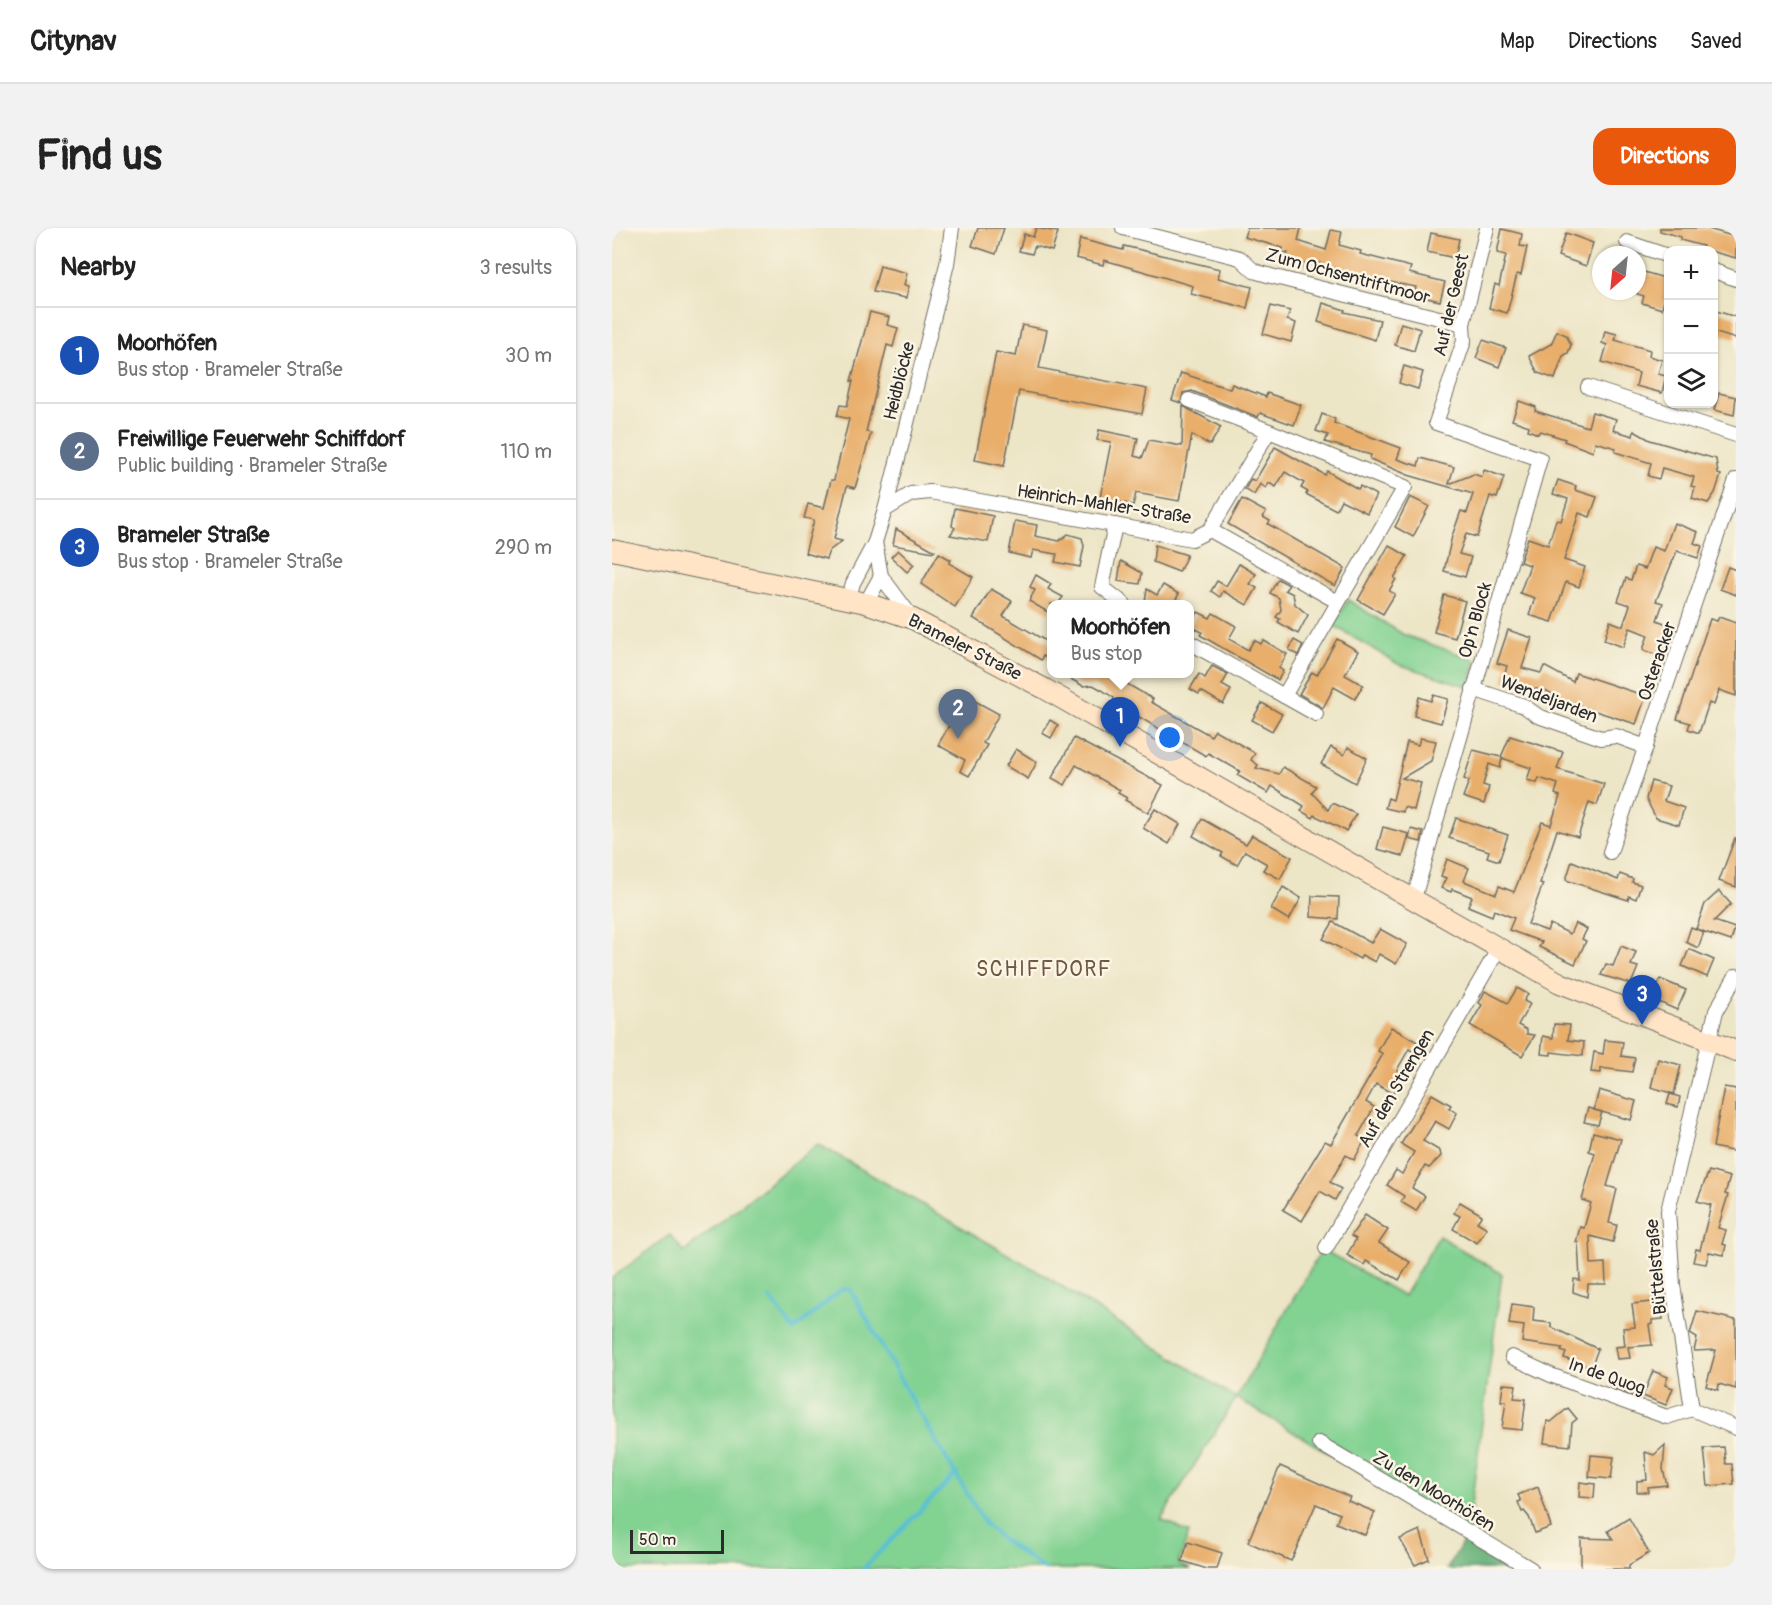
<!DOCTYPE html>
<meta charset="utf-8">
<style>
:root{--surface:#fff;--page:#f2f2f2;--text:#222;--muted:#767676;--line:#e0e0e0;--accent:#ea580c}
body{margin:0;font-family:Pangolin,sans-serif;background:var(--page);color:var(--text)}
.controls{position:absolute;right:18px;top:18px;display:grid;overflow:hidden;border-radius:12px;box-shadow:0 2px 4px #0004}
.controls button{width:54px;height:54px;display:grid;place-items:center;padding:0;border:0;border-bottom:2px solid var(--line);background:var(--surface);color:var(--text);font:30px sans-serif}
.compass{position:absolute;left:980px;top:18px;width:54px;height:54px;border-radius:50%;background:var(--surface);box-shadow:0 2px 4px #0004;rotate:207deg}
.scale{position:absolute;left:18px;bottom:15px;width:94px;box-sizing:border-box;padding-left:6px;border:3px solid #2b2b2b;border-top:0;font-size:16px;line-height:21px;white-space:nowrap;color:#2b2b2b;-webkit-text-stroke:4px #fcf5e5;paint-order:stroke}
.you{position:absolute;left:558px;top:510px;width:21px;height:21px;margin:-15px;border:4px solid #fff;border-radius:50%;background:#1a73e8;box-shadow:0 0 0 9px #1a73e833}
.badge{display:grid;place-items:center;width:39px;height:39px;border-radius:50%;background:var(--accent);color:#fff;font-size:20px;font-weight:700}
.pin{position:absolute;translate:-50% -50px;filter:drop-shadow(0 2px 3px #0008)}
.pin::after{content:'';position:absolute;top:32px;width:21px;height:18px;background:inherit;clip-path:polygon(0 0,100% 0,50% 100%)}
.popup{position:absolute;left:435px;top:372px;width:147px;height:78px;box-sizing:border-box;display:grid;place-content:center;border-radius:12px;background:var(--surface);filter:drop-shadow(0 2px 4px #0005);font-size:20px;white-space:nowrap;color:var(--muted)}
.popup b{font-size:22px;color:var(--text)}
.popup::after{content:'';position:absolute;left:50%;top:100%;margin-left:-12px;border:12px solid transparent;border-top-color:var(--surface)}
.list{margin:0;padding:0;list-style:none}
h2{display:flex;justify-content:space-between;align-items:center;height:78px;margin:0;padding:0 24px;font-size:26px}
h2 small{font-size:20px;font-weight:400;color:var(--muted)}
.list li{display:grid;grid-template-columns:39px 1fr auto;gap:18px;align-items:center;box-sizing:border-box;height:96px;padding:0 24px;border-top:2px solid var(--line)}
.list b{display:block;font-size:22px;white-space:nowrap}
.list p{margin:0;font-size:20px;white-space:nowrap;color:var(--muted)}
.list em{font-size:20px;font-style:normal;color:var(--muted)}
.icon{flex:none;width:33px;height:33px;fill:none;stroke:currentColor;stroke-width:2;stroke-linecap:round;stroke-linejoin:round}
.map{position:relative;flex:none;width:1124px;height:1341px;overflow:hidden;border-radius:18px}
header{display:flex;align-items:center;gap:36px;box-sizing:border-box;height:84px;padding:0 30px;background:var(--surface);border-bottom:2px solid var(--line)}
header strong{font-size:28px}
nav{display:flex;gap:33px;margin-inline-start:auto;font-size:21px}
.intro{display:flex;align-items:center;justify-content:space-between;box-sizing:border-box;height:144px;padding:0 36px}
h1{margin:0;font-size:42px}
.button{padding:15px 27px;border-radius:18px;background:var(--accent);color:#fff;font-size:21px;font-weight:700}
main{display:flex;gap:36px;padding:0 36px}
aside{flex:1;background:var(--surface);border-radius:18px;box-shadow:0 2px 4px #0004}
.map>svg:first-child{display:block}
.green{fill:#82d292;stroke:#567e5e;stroke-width:1.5}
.forest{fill:#69b47c;stroke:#4a7054;stroke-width:1.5}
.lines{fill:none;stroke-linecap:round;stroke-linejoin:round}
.stream{stroke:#58bfd5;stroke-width:4}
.building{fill:#e8ae6a}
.street-casing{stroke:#6f6c61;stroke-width:16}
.secondary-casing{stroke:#6f6c61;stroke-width:22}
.street{stroke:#fff;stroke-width:14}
.secondary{stroke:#ffe4c6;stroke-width:20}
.labels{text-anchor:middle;stroke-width:5;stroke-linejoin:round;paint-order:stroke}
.street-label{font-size:18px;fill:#2b2b2b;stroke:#fcf5e5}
.quarter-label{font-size:21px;letter-spacing:1.5px;fill:#6d5941;stroke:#fcf5e5}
</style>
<header>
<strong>Citynav</strong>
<nav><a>Map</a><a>Directions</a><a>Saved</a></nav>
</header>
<div class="intro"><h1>Find us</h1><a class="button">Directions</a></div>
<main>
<aside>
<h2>Nearby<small>3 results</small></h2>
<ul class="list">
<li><span class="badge" style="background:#1a4fb4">1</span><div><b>Moorhöfen</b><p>Bus stop · Brameler Straße</p></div><em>30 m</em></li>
<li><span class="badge" style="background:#5c6f8a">2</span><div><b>Freiwillige Feuerwehr Schiffdorf</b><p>Public building · Brameler Straße</p></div><em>110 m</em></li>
<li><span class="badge" style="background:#1a4fb4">3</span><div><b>Brameler Straße</b><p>Bus stop · Brameler Straße</p></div><em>290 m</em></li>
</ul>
</aside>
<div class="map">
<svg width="1124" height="1341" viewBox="0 0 1124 1341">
<rect width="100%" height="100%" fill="#fcf5e5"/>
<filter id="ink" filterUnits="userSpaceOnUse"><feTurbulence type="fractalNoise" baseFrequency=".0167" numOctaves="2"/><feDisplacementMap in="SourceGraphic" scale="12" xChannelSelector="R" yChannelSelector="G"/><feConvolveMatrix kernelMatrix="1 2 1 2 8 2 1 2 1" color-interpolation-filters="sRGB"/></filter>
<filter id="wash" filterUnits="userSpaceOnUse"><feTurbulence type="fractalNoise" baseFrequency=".008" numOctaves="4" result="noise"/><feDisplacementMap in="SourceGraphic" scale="24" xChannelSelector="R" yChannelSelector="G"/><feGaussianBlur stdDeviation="1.35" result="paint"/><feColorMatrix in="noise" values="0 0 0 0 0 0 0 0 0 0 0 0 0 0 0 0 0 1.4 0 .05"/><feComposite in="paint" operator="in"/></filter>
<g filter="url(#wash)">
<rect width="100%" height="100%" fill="#ece5c6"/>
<!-- green -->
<g class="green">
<path d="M736,372L792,407L864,432L857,459L786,436L721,397Z"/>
<path d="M206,916L432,1047L624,1170L710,1021L792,1068L827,1008L890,1046L855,1307L624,1170L549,1291L577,1305L566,1336L578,1341H0V1050L58,1007L72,1024Z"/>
</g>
<!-- forest -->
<path class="forest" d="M855,1307L912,1341H835Z"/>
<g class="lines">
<!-- stream -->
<g class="stream">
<path d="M158,1070L182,1102L230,1061L239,1062L302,1176L373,1296L391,1312L432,1341"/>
<path d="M251,1341L345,1245"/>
</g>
</g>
<g id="blocks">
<!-- building -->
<g class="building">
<path d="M366,0H392L384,26L360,18Z"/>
<path d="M424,0L446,4L440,23L423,18L420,26L407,23L412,6L421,9Z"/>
<path d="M635,0H689L686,13L714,22L719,2L730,4L727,17L749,23L748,26L799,39L797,45L833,54L828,73L802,67L804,59L742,47L698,32L696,37L674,31L676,25L670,24L671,20L632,9Z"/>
<path d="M1048,0H1093L1124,9V30L1090,21L1091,18L1068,12L1069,9L1048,3Z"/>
<path d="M890,1L910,6L908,18L915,19L909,47L905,46L895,85L877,80L883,56L887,58L894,27L885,25Z"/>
<path d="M819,5L847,11L843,30L815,24Z"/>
<path d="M954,5L981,15L974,38L946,28Z"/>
<path d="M468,11L511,22L512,18L608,41L606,50L640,59L635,80L579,66L581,58L544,47L492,32L491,37L464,30Z"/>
<path d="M268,38L295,45L292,57L297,58L294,70L261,64Z"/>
<path d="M1025,42L1056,51V74L1052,73L1050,81L1030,75L1032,68L1025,66Z"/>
<path d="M711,75L733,82L732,84L768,92L763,112L706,94Z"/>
<path d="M659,78L678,83L675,92L684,95L679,114L651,106Z"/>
<path d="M1101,82L1124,89V111L1101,104Z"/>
<path d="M258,84L277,89L275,97L286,100L281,119L275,117L254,204L259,205L243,260L235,258L222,311L230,313L217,323L214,331L193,325L202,292L192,290L196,276L212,280L219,252H222L237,191L225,188L228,177L235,178L241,153H239Z"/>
<path d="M789,95L808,101L802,123L783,117Z"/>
<path d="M410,97L435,102L427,140L535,161L530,186L407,163L392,238L363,232L384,124L404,128Z"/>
<path d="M945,103L954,107L959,117L956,125L951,128L943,151L926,145L917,128L939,116Z"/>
<path d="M993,103L1005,106L1003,112L1038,122L1037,128L1050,132L1046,146L1054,148L1050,165L1024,158L1027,145L990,134L995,117L990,115Z"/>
<path d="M871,112L894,120L887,139L864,130Z"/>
<path d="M792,138L811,144L806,161L787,155Z"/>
<path d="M569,145L618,161L620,156L654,169L655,165L689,177L682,197L648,185L646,189L580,163L571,165L569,175L560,172Z"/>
<path d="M1107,165L1124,169L1122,187L1102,182Z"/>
<path d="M907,173L924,179L923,183L976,199L980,184L1004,191L1001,202L1021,208L1022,203L1038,212L1104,231L1106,246L1109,247L1103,265L1096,275L1080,270L1083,259L1079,258L1082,249L1050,240L1047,251L1036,248L1039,235L1003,224L1004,220L983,214L981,224L952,213L953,211L928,203L926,206L916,202L917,198L900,192Z"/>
<path d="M571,178L609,199L598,217L580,207L567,273L524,265L521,277L488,270L499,214L485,212L487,202L526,210L522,228L530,230L537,212L570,218Z"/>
<path d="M710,186L723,191L722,195L789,220L785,231L806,238L808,230L842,239L837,256L862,246L870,249L872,242L892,249L885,270L878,268L865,309L854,306L847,326L859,329L853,349L832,343L840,308L849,283L855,285L861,266L796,247L758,231L759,227L713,214L716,207L704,203Z"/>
<path d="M663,219L713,247L715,243L746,261L748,258L764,267L755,285L729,272L724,282L694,266L696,264L689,260L692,255L673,244L664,259L657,255L654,260L648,256L642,267L633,261L639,251L643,253Z"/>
<path d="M946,252L964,258L963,262L985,269L978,289L967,285L952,332L973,339L967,359L954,354L940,394L917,387L923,370L908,365L918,337L908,334L916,310L936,317L944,292L949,293L956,271L941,266Z"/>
<path d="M798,269L817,278L801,309L783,299Z"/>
<path d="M630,271L654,284L651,289L658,293L656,296L733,340L723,358L616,296Z"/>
<path d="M343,280L381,288L376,314L338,307L343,300L340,298Z"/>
<path d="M403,293L425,297L423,308L447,313L456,306L470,310L472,318L468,339L443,334L445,326L421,322L419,330L397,325Z"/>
<path d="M1062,295L1086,304L1082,315L1090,318L1086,330L1065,323L1044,373L1051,375L1045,392L1064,400L1060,414L1055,412L1049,428L1031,422L1036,407L1018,400L1011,419L992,412L998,393L1011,398L1018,377L1006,373L1014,350L1019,352L1024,338L1033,341L1041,319L1052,323Z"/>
<path d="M284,301L323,323L322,324L281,317Z"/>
<path d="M543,317L575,327L567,344L541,334Z"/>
<path d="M777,317L795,328L782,350L784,351L777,363L783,366L771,386L746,372Z"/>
<path d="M286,322L302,337L295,344L279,329Z"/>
<path d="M327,325L339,332L337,335L361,349L343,379L309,356Z"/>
<path d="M509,333L530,345L528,356L506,353Z"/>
<path d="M627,336L644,346L638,356L645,360L635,377L611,363L608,369L599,363L605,353L614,358Z"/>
<path d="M1116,339L1124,342V367L1108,361Z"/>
<path d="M424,347L439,356L436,361L451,369L446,376H439V386L417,373L423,362L418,359Z"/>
<path d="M666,351L677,357L673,362L681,366L683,376L696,387L686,406L666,394L668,391L664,389L669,382L667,370L658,365Z"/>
<path d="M551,357L567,366L561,376H538L533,374L535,361L545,367Z"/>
<path d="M379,361L400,373L391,388L439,416V433L431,428L429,432L361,390Z"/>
<path d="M832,367L853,373L843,410L822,404Z"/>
<path d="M586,384L598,390L601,385L624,398L617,411L636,422L642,412L649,416L651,412L675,426L667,440L671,443L666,452L588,407L590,404L578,398Z"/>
<path d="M1107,389L1124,395V468L1107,462L1102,477L1097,475L1087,505L1076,501L1078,495L1065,491L1098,391L1105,393Z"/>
<path d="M896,402L920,410L910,440L929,445L932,438L961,454L964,445L1034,468L1024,496L955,474L933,462L912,460L891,453L895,438L885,435Z"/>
<path d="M725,411L746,423L733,447L751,457L743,471L722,459L711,480L687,466L700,444L705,447Z"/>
<path d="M682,412L691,417L686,427L677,422Z"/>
<path d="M600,438L616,446L610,457L619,462L611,476L589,463L587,466L578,461L587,446L593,450Z"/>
<path d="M450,446H492L505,450L541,471L539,474L599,508L603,502L643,525L639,532L646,537L644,540L667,546L671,539L704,558L700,565L716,582L720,575L744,586L734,603L702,587L701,590L689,583L692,578L660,558L656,565L625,547L628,543L596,525L594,528L501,474L502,470L490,462L481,457L471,458Z"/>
<path d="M821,467L836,471L829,495L802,488L807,469L819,473Z"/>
<path d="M354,468L387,486L371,515L375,517L357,548L348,543L353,532L326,517Z"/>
<path d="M650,475L670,486L660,503L640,492Z"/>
<path d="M438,492L446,497L439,510L430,505Z"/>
<path d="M898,508L951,524L945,541L992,556L985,577L977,574L966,609L945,602L928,655L931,656L916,696L935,703L938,696L958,706L963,695L975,701L970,711L974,713L963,736L927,719L930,714L897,702L902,690L882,682L880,688L856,678L860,669L840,661L839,664L829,660L834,650L829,648L835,631L857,640L852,653L884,666L887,658L902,664L930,594L939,597L948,568L943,566L946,556L927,550L925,555L915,552L919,540L890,530L888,540L877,536L871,557L877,559L872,576L851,569L857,553L852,551L861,522L889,529Z"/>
<path d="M462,510L551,557L536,585L513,572L515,570L506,565L508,562L464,537L453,557L440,550Z"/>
<path d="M808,510L824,513L819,533L790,550L809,555L802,582L792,579L791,584L773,580L776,570L781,572L795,514L806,517Z"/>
<path d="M719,519L732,527L736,519L755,530L743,555L709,536Z"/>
<path d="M404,521L425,534L416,551L394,538Z"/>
<path d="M1039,553L1057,558L1052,573L1072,580L1067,597L1044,590L1034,571Z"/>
<path d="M543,581L568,596L557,616L531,600Z"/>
<path d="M844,590L896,607L887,633L875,629L877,623L837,610Z"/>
<path d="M590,591L634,616L640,607L680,629L668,651L651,642L655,636L633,623L625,637L609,628L611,625L581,608Z"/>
<path d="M771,599L797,606L791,628L765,621Z"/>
<path d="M799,601L811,604L809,614L797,611Z"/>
<path d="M1123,610H1124V659L1107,653Z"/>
<path d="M960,633L1006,652L1008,646L1021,651L1020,654L1029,657L1024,671L1017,668L1016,672L954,652Z"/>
<path d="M671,659L689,670L677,692L659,681Z"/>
<path d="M1107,663L1119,676L1102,693L1123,700L1119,713L1084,701L1093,676Z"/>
<path d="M700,668L727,669L726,691L699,689Z"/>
<path d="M721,694L759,715L768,701L795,716L784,736L767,726L763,734L750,727L748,731L711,711Z"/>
<path d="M1079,699L1092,704L1086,720L1074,714Z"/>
<path d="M1009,718L1024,724L1019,737L1026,739L1019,756L989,747L994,736L1001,738Z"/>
<path d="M1077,721L1102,732L1095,749L1070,738Z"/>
<path d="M1048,751L1074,762L1065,782L1040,771Z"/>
<path d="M905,760L916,766L912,773L918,776L906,797L915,802V806L923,807L910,828L858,797L870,777L867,775L873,763L896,775Z"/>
<path d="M942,796L958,797L956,812L972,814L971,828L939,824V827L929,826L931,808L941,810Z"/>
<path d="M779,799L807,815L802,824L797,821L785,842L792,846L781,866L764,856L754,874L762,879L746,908L753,912L742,932L734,927L718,954L729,961L723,972L708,963L690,993L671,982L713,913L719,916L771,826L766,823Z"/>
<path d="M993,812L1011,814L1009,828L1023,830L1020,844L989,840V845L979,844L982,824L991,826Z"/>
<path d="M1046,831L1069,837L1062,866L1039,859Z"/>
<path d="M1112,859L1124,861V924L1101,919Z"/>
<path d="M987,862L1024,873L1019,892L982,882Z"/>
<path d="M820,866L839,877L837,880L845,885L837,901L823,893L811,913L828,923L829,928L817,940L813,938L800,960L813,968L804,983L789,974L792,968L775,957L784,942L790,946L802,924L789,916Z"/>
<path d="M1058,866L1068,869L1066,879L1055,876Z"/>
<path d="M976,880L990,884L986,897L972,894Z"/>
<path d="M981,904L1009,911L995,958L1005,961L997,995L1005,997L1001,1014L978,1008L979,1036L993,1035L994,1056H976L975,1069L961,1064L962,1051L968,1052L966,1014H964L968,999L972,1000L979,975L970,972L983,925L977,923Z"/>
<path d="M1097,943L1118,949L1113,966L1116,967L1106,1000L1114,1002L1110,1016L1114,1017L1112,1027L1097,1024L1094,1036L1081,1034L1084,1021L1088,1022L1099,977L1085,973Z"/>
<path d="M848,974L870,987L865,994L875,1000L865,1015L841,1001L848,988L842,985Z"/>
<path d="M753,987L776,1002L767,1015L798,1034L787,1052L754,1033L752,1037L735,1027L744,1011L739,1008Z"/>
<path d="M1049,1073L1051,1091L1040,1092V1096L1037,1097L1040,1117L1016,1119L1018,1130L1005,1131L1003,1119L1013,1118L1011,1100L1023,1099L1020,1076Z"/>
<path d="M900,1076L922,1079L921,1093L939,1095V1099L986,1121L979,1140L952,1130L954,1125L949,1123L951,1120L910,1114L912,1098L897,1096Z"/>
<path d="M1085,1083L1124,1092V1161L1107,1156L1106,1162L1094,1158L1104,1122L1082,1123L1085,1110L1078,1106Z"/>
<path d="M1041,1143L1056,1149L1053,1157L1061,1160L1054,1177L1031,1168Z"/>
<path d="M1002,1155L1030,1166L1028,1170L1001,1160Z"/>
<path d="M891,1156L904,1157L902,1170L914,1171L910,1202L890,1200L894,1173H889Z"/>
<path d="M956,1180L965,1191L960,1195L958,1218L932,1215L935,1193L939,1194Z"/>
<path d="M1053,1217L1051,1241L1055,1257L1036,1259V1264H1025V1253L1035,1252L1033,1224L1042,1227Z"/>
<path d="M1112,1219L1114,1236H1120L1122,1256L1096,1258L1092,1220Z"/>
<path d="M979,1227L1002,1229L999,1251L977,1249Z"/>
<path d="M668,1238L738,1269L736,1273L763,1284L753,1307L724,1295L728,1286L704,1276L679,1333L636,1314Z"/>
<path d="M968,1254L983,1256L982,1270L967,1269Z"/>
<path d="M926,1259L939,1299L923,1305L917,1289L912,1283L910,1284L906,1274L909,1273L906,1267Z"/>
<path d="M1017,1290L1037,1325L1017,1337V1341H969V1310L1001,1311L996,1303Z"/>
<path d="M808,1302L817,1331L803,1337L788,1311Z"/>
<path d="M576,1314L610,1325L605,1341H595L570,1333Z"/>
</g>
</g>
</g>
<g filter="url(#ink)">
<use href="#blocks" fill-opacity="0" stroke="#6f6c61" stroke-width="1.5"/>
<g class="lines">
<defs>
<g id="street">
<path d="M511,0L628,30L642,43L659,48L851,96"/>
<path d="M1015,14L1056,28"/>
<path d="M1102,43L1124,51"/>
<path d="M976,159L1124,207"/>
<path d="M577,172L657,203"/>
<path d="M273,282L299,266L318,264L580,311L598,302L726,374"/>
<path d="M503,297L490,359L512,376"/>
<path d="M263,314L269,348L301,391"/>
<path d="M236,372L241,355L263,314L273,282L335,36L340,0"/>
<path d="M254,375L269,348"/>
<path d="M577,414L672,468L793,259L657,203L598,302"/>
<path d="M861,461L912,478L926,488L989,510L1004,508L1034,519"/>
<path d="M672,468L704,486"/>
<path d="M998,624L1124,252"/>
<path d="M802,670L928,231L824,195L852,113L851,96L875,0"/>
<path d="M714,1020L887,720"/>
<path d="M900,1129L941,1148L1055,1189L1080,1181"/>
<path d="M1080,1181L1061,1057L1056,983L1104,783L1124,748"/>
<path d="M1080,1181L1124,1200"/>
<path d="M707,1215L919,1341"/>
</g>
<path id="secondary" d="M0,322L254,375L301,391L433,461L948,755L1124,823"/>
</defs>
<!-- street casing -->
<use href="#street" class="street-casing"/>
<!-- secondary casing -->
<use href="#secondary" class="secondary-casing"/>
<!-- street -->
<use href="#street" class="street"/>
<!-- secondary -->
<use href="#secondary" class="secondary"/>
</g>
</g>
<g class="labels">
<!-- street labels -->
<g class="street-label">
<text transform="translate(736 48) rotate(15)" y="6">Zum Ochsentriftmoor</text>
<text transform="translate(839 77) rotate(-77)" y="6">Auf der Geest</text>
<text transform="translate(287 153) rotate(-76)" y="6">Heidblöcke</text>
<text transform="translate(492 276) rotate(9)" y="6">Heinrich-Mahler-Straße</text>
<text transform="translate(863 392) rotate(-74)" y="6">Op'n Block</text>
<text transform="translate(353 419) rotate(27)" y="6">Brameler Straße</text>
<text transform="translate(1045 433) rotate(-71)" y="6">Osteracker</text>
<text transform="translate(937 471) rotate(21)" y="6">Wendeljarden</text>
<text transform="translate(784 860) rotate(-60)" y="6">Auf den Strengen</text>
<text transform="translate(1044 1039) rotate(-95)" y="6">Büttelstraße</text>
<text transform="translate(995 1148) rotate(19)" y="6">In de Quog</text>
<text transform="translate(822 1263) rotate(31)" y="6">Zu den Moorhöfen</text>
</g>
<!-- quarter labels -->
<g class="quarter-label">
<text x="432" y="748">SCHIFFDORF</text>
</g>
</g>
</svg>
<div class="controls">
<button>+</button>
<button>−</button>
<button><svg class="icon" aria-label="layers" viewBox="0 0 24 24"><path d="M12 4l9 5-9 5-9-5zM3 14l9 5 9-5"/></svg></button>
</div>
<svg class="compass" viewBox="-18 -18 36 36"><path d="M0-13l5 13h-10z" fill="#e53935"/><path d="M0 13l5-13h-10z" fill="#767676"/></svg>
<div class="scale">50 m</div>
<div class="you"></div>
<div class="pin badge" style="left:508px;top:519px;background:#1a4fb4">1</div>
<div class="popup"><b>Moorhöfen</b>Bus stop</div>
<div class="pin badge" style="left:346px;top:511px;background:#5c6f8a">2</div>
<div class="pin badge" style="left:1030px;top:797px;background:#1a4fb4">3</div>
</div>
</main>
